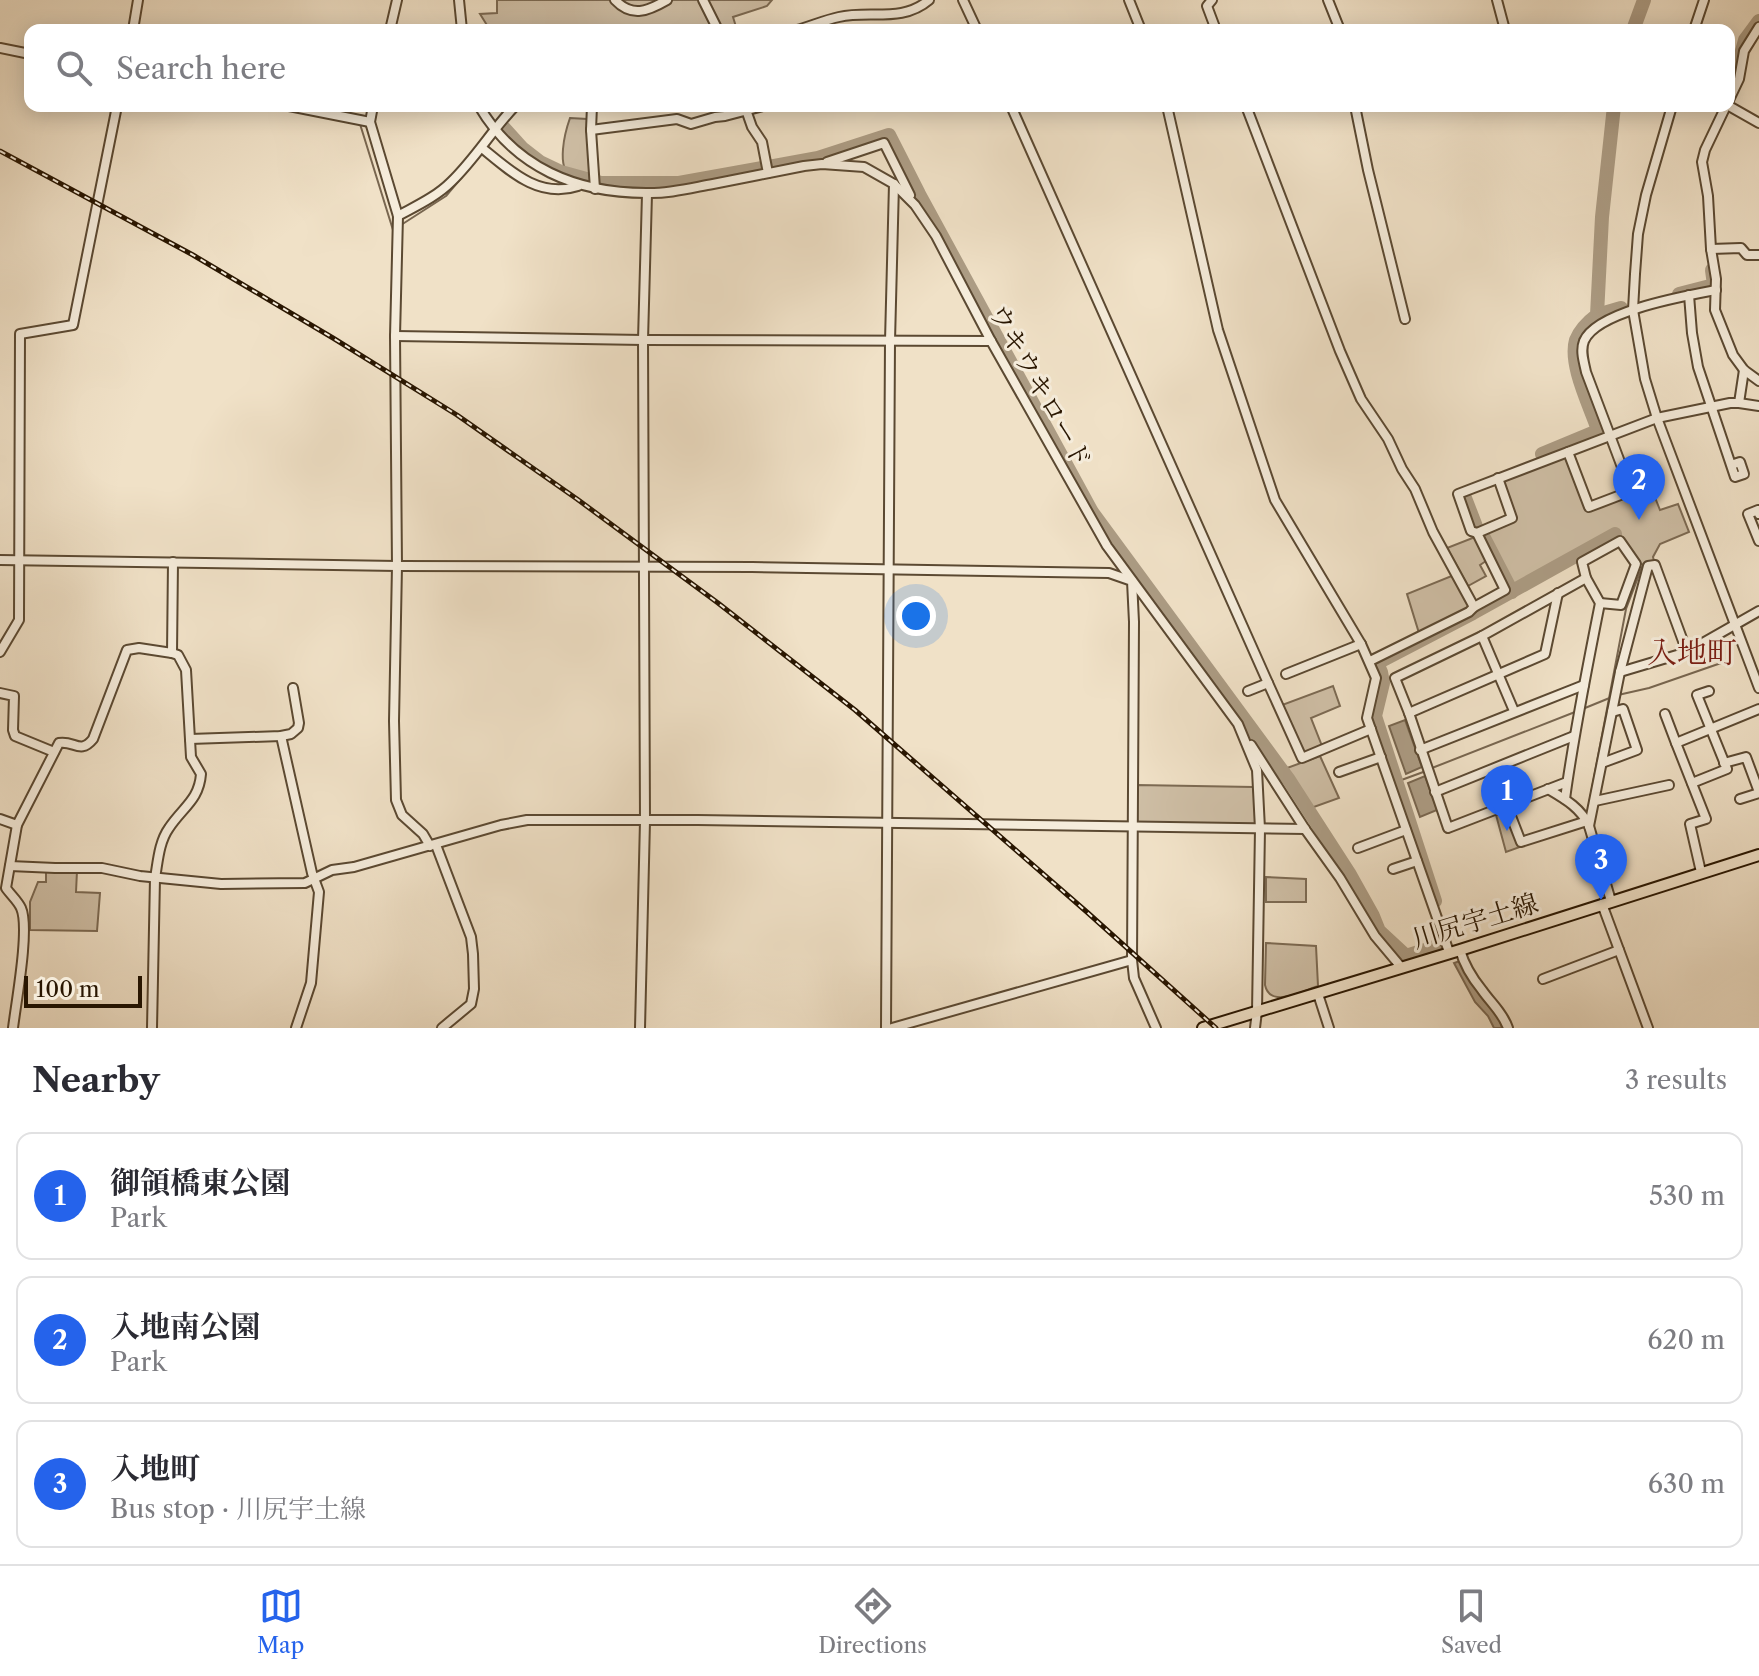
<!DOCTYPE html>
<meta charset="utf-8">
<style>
:root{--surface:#fff;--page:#f2f2f3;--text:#2b2b33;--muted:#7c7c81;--line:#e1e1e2;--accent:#2563eb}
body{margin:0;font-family:"Libre Caslon Text","Noto Serif JP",serif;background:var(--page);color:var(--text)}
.scale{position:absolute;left:24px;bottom:20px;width:118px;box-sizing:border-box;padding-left:8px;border:4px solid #291601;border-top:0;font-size:22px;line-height:28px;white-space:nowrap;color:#291601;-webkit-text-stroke:6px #f5ecdb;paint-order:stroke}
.you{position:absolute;left:916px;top:616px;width:28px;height:28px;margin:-20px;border:6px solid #fff;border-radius:50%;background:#1a73e8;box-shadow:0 0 0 12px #1a73e833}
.badge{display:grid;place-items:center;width:52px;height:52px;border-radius:50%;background:var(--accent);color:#fff;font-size:26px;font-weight:700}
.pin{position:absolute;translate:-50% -66px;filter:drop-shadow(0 2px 4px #0008)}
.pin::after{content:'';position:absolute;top:42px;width:28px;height:24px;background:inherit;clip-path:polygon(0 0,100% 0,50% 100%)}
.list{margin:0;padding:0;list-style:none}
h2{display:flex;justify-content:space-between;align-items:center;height:104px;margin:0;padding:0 32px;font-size:34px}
h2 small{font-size:26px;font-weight:400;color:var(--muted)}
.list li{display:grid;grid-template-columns:52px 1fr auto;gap:24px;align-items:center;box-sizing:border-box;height:128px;margin:0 16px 16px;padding:0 16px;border:2px solid var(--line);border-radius:16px}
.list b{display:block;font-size:30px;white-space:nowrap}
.list p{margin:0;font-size:26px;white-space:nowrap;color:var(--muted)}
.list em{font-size:26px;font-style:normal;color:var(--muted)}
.icon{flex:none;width:44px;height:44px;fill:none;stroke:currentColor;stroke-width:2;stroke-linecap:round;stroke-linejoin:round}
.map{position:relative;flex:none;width:1759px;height:1028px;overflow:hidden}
.search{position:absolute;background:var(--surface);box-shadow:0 4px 20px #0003;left:24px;right:24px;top:24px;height:88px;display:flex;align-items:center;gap:20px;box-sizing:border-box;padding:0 28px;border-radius:16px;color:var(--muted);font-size:30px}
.sheet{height:536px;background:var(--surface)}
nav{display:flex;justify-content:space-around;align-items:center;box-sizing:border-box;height:112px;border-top:2px solid var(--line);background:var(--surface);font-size:22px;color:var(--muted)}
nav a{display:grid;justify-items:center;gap:4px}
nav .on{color:var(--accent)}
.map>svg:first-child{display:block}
.green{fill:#cebea5;stroke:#7c6a53;stroke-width:2}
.water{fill:#ac9c84;stroke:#786650;stroke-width:2}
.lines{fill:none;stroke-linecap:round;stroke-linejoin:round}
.stream{stroke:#786650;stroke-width:2}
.river{stroke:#ac9c84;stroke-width:14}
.minor-casing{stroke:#5b4932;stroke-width:12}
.major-casing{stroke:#291601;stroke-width:14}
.minor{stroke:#f5ecdb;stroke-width:8}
.major{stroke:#f0e1c7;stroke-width:10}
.rail-casing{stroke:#291601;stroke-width:5}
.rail{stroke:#f5ecdb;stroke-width:2;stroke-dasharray:6;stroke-linecap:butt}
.labels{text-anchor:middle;stroke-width:6;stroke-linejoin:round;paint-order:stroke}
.street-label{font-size:26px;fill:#291601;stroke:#f5ecdb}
.quarter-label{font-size:30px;fill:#7a1f14;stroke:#f5ecdb}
</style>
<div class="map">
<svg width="1759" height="1028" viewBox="0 0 1759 1028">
<rect width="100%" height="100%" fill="#f0e1c7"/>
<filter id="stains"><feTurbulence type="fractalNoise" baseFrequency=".0025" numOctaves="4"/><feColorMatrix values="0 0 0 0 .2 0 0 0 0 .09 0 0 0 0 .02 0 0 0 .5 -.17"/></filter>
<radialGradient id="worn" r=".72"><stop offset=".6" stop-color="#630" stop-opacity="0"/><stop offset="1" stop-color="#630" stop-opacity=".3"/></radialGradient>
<!-- green -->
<g class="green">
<path d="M497,0H772L767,6L733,17L737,30H490L480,14L497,13Z"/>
<path d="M570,118L587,119L591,183C585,181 576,180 571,177C556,167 565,132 570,118Z"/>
<path d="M1568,452L1589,507L1631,491L1636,502L1654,495L1660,510L1678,504L1689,532L1660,544L1653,557L1655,565L1636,564L1620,541L1616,531L1514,586L1484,530L1512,518L1498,478Z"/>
<path d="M1475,537L1486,561L1480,565L1486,576L1468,586L1447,548Z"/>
<path d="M1454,575L1470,606L1469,610L1419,633L1407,594Z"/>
<path d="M1333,686L1340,706L1311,718L1322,746L1303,754L1282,705Z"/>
<path d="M1320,756L1339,798L1311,808L1287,768Z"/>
<path d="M1137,785L1253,787L1256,807V827L1136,822Z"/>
<path d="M1507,811L1520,847L1506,852L1496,815Z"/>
<path d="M46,871H77L76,892L100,893L97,931L30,930V902L38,882H46Z"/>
<path d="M1266,877L1306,879V902H1266Z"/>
<path d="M1266,943L1316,946L1318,986C1303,991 1270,1009 1265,985Z"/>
</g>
<!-- water -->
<g class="water">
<path d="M1405,720L1422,767L1406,774L1389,726Z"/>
<path d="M1425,776L1437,810L1420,817L1408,783Z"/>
<path d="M1460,961L1500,1021L1502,1028H1494L1488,1016L1475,1002L1454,963Z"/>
</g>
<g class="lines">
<!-- stream -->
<g class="stream">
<path d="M360,124L393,230"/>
<path d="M486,148L497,134"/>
<path d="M401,225L446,196L482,153"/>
<path d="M1618,695L1649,688L1724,662"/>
<path d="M1585,708L1612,697"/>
<path d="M1432,768L1575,712"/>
<path d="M1396,782L1426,771"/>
<path d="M1588,809L1626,609L1642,567"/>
</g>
<!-- river -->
<g class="river">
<path d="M1633,30L1644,0"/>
<path d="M1739,62L1745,40L1759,21"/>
<path d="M503,127L522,148L540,162L561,172L601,183H679L818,158L889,135L919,194L1092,512L1289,780L1349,873L1373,916L1379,931L1406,956L1441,945"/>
<path d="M1679,294L1714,285L1712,270"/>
<path d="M1597,315L1621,308"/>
<path d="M1542,454L1595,432L1597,427C1589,404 1569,364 1576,340C1580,330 1589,321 1597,315L1602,217L1614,106"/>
<path d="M1465,498L1477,529"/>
<path d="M1483,536L1512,592"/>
<path d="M1435,901L1375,716L1383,683L1381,672L1377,663L1473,613L1615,534"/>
</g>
<defs>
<g id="minor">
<path d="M459,0L462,30"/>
<path d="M615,0C632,18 648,11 667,0"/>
<path d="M703,0L718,30"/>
<path d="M963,0L977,30"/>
<path d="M1129,0L1141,30"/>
<path d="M1212,0L1207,6L1216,30"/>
<path d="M1328,0L1340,30"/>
<path d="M1497,0L1505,30"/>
<path d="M133,30L138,0"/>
<path d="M390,30L397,0"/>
<path d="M797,30C811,26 825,20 839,17C870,10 902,23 929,0"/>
<path d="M1694,30L1704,0"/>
<path d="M0,48L30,54"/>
<path d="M1729,100L1739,79L1744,51L1759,27"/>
<path d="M289,106L370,122"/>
<path d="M373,106L370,122L398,216L395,336L397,566L394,721L396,800L402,815L423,834L430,846"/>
<path d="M479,106C515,168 577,193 646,193C668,194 691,188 713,184C743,178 774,172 804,166L822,164L864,167L894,184L915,205L936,236L991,341L1107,546L1238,724L1257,770L1260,829L1257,1011L1255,1028"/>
<path d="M592,106L591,130L595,189"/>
<path d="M1011,106L1268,683"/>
<path d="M1167,106L1218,330L1275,500L1361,644L1376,678L1367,718L1449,952"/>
<path d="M1246,106L1340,351L1361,399L1388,439L1402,469L1415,489L1433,532L1474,607L1469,612L1370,661"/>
<path d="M1355,106L1368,170L1405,319"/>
<path d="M1672,106L1646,195L1638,234L1635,274L1633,310L1645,379L1657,418L1759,688"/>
<path d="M1726,106L1705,150L1702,162L1708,196L1711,249L1716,279L1715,310L1733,355L1744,370L1759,381"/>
<path d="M1729,106L1759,123"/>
<path d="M745,107L752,127L762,142L768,173"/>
<path d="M591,130L677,119L691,124L715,117L725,116L763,106"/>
<path d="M482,148C510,171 539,199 578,186"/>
<path d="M827,162L884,143L910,195"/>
<path d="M398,216C416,206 436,197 451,182C475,159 492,130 515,106"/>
<path d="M1711,249L1741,248L1747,255H1759"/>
<path d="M1689,295L1692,333L1698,367L1735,477L1744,474L1740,462L1731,465"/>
<path d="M395,336L643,340L991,341"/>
<path d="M1739,403L1744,370"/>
<path d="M1568,452L1589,507L1631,491L1586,372C1584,362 1580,351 1584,341C1597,311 1685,296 1716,290"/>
<path d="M1759,514L1758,510L1748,514L1759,541"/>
<path d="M1477,533L1471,531L1458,494L1657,418L1730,403H1739L1759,406"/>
<path d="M0,560L397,566L752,567L1109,573L1132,581L1134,622L1132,960L1134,978L1156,1028"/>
<path d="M1586,578L1582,562L1620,541L1636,564L1621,605L1600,603"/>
<path d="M1474,607L1505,590L1477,533L1512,518L1498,478"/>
<path d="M1482,636L1514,711"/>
<path d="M0,652L19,620L20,334L73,325L117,106"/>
<path d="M1620,672L1687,652L1759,611"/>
<path d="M1286,674L1361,644"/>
<path d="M1248,691L1268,683L1302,758L1371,729"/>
<path d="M0,693L14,696L13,730L15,736L54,752"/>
<path d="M1409,713L1545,654L1558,593"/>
<path d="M1665,714L1676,743"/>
<path d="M281,736L312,873L319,892L311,983L296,1028"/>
<path d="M190,739L281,736L291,734L298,728L299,723L293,688"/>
<path d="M1251,745L1305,829L1340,878L1375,936L1401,967"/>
<path d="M1420,750L1584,685"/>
<path d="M1602,763L1637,750L1623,709L1612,712"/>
<path d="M1724,763L1746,757L1759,792"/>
<path d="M1339,772L1381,757"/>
<path d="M1692,783L1727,769L1697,695L1709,691"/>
<path d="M1548,789C1565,799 1581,808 1589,826L1611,901"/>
<path d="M1435,792L1574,736"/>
<path d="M1565,799C1574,733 1587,668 1600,603L1586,578L1482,636L1395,678L1409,713L1448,828L1567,782"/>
<path d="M1740,799L1759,793"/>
<path d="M1595,801L1669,785"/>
<path d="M1507,806L1521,842L1587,821"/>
<path d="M0,819L17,825"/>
<path d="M1589,826L1620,672L1648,566L1655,565L1687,652"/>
<path d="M436,845L471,937L473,954L474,989L471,1004L442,1028"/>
<path d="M1358,848L1406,830"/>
<path d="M10,866L55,868H102L140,876L221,884L305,883L332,870L354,867L501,825L527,820H698L1305,829"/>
<path d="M1393,869L1417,861"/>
<path d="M1701,872L1690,824L1706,819L1676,743L1759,709"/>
<path d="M1602,904L1648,1028"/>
<path d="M1460,950C1464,964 1473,979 1482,990C1491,1003 1503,1013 1508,1028"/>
<path d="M1543,979L1619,950"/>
<path d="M1318,994L1329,1028"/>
<path d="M13,1028C16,1003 30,928 21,908C18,901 10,894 6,888L17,825L59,743C74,740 80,755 93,739L127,650L139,648L172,653L173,562"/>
<path d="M152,1028L155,878C158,861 159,842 169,828C183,807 199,800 201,774L191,757L186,670L178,655L172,653"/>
<path d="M640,1028L645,821L643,340L647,194"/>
<path d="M886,1028L890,341L894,184"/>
<path d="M892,1028L1132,960"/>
</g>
<path id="major" d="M1203,1028L1460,950L1759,855"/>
</defs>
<!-- minor casing -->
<use href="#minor" class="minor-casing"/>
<!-- major casing -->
<use href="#major" class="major-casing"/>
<!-- minor -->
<use href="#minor" class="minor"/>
<!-- major -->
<use href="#major" class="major"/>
<defs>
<path id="rail" d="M0,151L193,255L333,338L457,415L577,499L718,603L855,710L1088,913L1216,1028"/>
</defs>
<!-- rail casing -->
<use href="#rail" class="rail-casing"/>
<!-- rail -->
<use href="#rail" class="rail"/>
</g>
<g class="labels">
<!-- street labels -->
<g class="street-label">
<text transform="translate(1040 386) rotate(61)" y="9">ウキウキロード</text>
<text transform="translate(1475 921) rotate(-17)" y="9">川尻宇土線</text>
</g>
<!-- quarter labels -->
<g class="quarter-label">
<text x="1692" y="663">入地町</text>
</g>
</g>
<rect width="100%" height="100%" filter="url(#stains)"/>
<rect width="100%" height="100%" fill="url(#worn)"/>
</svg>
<div class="scale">100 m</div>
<div class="you"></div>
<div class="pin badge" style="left:1507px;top:831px">1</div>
<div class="pin badge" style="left:1639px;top:520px">2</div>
<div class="pin badge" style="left:1601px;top:900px">3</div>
<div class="search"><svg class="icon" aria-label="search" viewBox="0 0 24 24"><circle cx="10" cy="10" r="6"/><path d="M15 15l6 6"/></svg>Search here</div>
</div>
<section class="sheet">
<h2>Nearby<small>3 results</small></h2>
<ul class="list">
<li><span class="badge">1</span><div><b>御領橋東公園</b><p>Park</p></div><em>530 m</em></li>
<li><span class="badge">2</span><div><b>入地南公園</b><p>Park</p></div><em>620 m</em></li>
<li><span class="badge">3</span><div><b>入地町</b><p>Bus stop · 川尻宇土線</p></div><em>630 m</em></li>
</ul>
</section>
<nav>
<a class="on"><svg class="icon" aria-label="map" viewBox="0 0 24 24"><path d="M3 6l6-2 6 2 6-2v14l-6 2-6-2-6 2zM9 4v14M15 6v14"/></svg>Map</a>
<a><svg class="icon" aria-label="directions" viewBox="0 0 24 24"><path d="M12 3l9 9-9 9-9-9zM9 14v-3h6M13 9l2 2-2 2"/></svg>Directions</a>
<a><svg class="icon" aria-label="saved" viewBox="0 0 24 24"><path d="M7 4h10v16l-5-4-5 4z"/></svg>Saved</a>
</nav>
